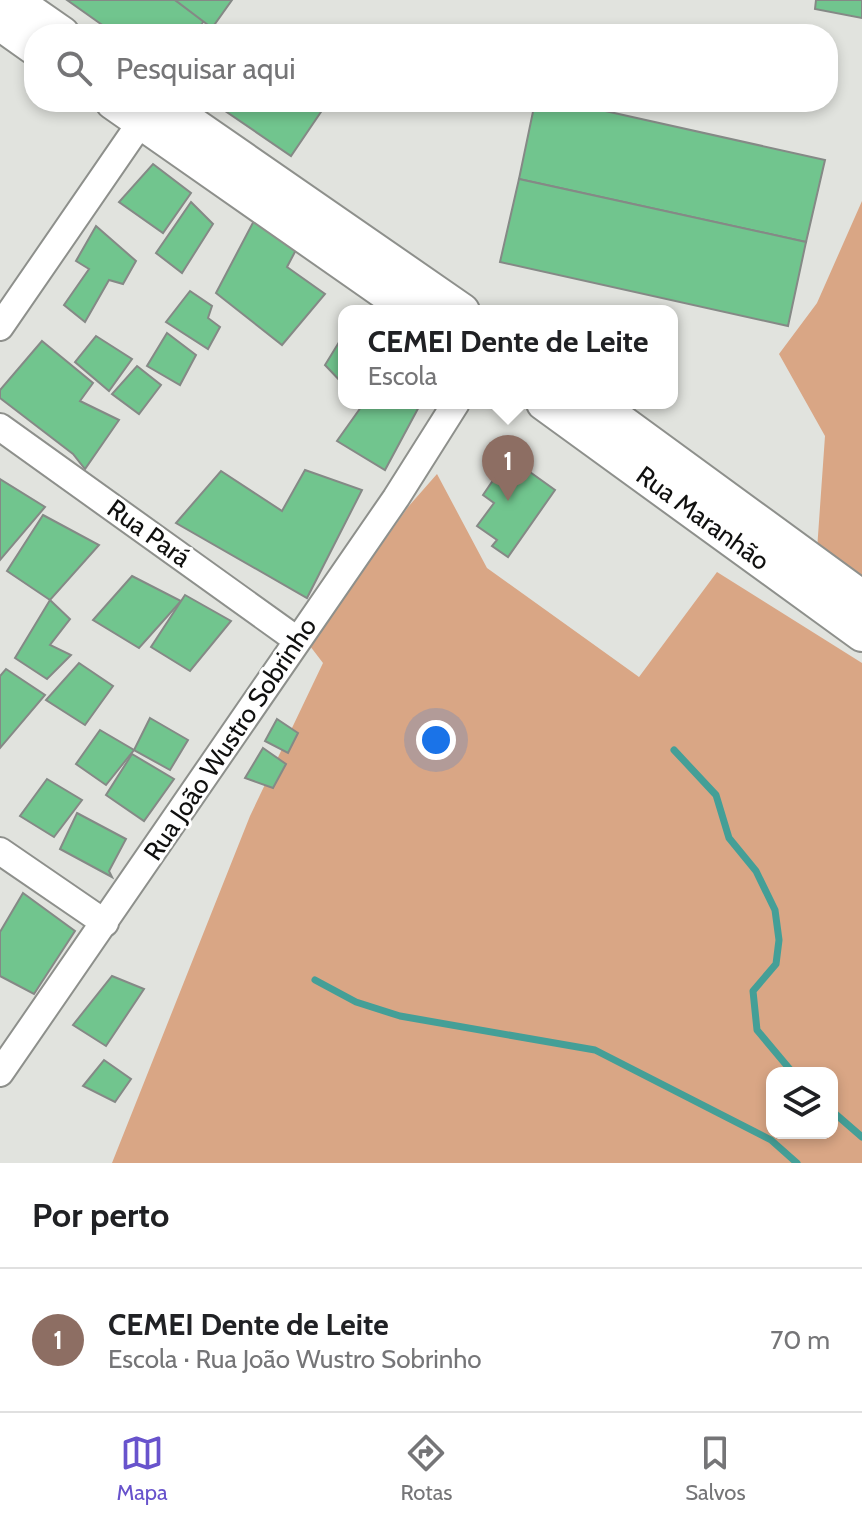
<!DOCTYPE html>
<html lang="pt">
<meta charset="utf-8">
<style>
:root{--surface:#fff;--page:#f2f2f2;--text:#202124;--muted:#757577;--line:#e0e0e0;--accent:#6853cc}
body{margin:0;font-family:Cabin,sans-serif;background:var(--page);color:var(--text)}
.controls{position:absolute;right:24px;bottom:24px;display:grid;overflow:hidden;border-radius:16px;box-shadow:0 4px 12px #0003}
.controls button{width:72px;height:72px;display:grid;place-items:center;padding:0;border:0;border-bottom:2px solid var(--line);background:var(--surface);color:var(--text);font:40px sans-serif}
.you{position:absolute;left:436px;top:740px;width:28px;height:28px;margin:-20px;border:6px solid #fff;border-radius:50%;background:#1a73e8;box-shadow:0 0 0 12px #1a73e833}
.badge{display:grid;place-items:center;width:52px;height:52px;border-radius:50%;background:var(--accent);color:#fff;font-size:26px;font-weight:700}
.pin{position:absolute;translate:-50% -66px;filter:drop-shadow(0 2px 4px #0008)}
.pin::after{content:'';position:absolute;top:42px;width:28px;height:24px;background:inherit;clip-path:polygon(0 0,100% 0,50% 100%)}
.popup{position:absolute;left:338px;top:305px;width:340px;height:104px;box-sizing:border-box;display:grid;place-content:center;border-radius:16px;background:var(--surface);filter:drop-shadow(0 2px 6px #0005);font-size:26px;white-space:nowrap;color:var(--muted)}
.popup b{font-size:30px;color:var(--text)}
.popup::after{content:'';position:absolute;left:50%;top:100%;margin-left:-16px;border:16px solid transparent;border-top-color:var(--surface)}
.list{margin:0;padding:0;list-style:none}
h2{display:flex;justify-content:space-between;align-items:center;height:104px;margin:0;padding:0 32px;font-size:34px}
h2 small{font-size:26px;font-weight:400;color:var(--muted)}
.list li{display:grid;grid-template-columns:52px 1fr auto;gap:24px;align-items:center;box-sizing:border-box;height:144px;padding:0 32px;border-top:2px solid var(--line)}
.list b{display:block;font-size:30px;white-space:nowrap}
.list p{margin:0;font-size:26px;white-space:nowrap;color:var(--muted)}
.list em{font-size:26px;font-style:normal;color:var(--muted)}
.icon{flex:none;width:44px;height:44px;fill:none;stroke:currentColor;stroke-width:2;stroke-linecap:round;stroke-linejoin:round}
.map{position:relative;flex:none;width:862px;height:1163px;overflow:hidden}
.search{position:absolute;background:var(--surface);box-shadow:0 4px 12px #0003;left:24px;right:24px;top:24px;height:88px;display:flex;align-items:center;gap:20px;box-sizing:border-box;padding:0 28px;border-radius:32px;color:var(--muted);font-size:30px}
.sheet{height:248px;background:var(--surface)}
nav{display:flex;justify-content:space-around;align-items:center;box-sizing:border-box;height:112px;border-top:2px solid var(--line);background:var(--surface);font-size:22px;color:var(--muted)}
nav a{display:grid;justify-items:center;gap:4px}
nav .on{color:var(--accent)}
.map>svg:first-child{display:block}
.green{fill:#d9a685;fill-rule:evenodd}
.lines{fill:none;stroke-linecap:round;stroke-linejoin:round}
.stream{stroke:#449f97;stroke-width:7}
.building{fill:#71c58e;stroke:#858986;stroke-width:2}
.minor-casing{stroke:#8e908c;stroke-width:30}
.tertiary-casing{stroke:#8e908c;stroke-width:38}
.minor{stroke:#fff;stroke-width:26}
.tertiary{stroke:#fff;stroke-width:34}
.labels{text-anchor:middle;stroke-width:6;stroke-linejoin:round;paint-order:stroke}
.street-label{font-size:26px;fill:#10100f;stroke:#fff}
</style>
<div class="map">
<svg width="862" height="1163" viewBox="0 0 862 1163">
<rect width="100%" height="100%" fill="#e1e3de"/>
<!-- green -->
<g class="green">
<path d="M862,201V580L817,550L825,436L779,354L817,303Z"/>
<path d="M437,474L487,568L639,677L717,572L862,663V1163H112L250,816L323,663L310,646L408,507ZM772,1073H832V1133H772Z"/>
</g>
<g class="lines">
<!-- stream -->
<g class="stream">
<path d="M674,750L716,795L729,838L756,871L775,910L779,940L776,964L753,991L757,1030L793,1073"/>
<path d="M315,980L356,1002L400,1016L595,1050L771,1140L797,1163"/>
<path d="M832,1111L862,1137"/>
</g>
</g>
<!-- building -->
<g class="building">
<path d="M67,0H175L204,21L194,34H115Z"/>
<path d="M175,0H232L212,28Z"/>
<path d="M816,0H862V18L815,9Z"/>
<path d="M212,102H320L325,106L291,156Z"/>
<path d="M535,102H565L825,160L806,242L519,179Z"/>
<path d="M153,164L191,193L163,233L119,202Z"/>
<path d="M519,179L806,242L788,326L500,262Z"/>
<path d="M191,202L213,224L182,273L156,253Z"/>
<path d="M257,215L297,248L287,267L325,294L282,345L216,293Z"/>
<path d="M96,226L136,261L123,284L109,280L85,322L64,305L89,269L76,261Z"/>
<path d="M190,291L212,306L208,318L220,327L208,349L166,322Z"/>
<path d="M167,333L196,355L180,385L147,366Z"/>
<path d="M344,334V385L325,365Z"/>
<path d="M96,336L132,359L109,391L75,362Z"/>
<path d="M42,341L93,383L80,401L119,420L85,469L73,454L0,398V390Z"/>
<path d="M137,366L161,385L139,414L112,394Z"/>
<path d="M364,403H421L385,470L337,441Z"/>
<path d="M509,457L555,490L508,557L492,546L497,540L477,526L494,503L483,495Z"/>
<path d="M305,470L362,490L307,598L176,523L221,471L282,511Z"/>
<path d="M0,479L45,507L0,560Z"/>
<path d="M43,515L99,545L50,600L7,571Z"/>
<path d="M132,576L181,601L139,648L93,620Z"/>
<path d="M185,595L231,621L190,671L151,647Z"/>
<path d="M50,600L70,619L50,645L71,655L47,679L15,658Z"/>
<path d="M79,663L113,686L85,725L46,700Z"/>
<path d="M6,669L45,695L0,748V676Z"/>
<path d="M150,718L188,740L170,770L134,750Z"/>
<path d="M277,719L298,733L288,753L265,741Z"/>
<path d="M100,730L134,750L106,785L76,764Z"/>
<path d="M263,748L286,764L273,788L245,778Z"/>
<path d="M132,754L174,779L144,821L106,795Z"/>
<path d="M47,779L82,800L54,837L20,816Z"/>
<path d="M77,813L126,839L109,871L112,877L60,849Z"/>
<path d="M23,893L75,931L34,994L0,976V932Z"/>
<path d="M112,976L144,989L106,1046L73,1025Z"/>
<path d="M104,1060L131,1079L115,1102L83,1086Z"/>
</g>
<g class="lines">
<defs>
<g id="minor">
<path d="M0,327L150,109"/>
<path d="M0,427L297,640"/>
<path d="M0,851L105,923"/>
<path d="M0,1073L396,498L456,403"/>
</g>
<g id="tertiary">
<path d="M13,0L62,34"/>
<path d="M0,23L34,47"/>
<path d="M113,102L412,311"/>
<path d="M160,102L462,311"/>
<path d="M544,403L862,634"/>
<path d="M595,403L862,598"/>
</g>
</defs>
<!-- minor casing -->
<use href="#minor" class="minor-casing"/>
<!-- tertiary casing -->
<use href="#tertiary" class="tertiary-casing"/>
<!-- minor -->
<use href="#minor" class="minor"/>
<!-- tertiary -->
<use href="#tertiary" class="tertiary"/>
</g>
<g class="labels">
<!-- street labels -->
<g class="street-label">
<text transform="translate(703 518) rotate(36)" y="9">Rua Maranhão</text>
<text transform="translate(149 533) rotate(36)" y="9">Rua Pará</text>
<text transform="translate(230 739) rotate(-56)" y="9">Rua João Wustro Sobrinho</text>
</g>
</g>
</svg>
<div class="controls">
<button><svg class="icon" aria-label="layers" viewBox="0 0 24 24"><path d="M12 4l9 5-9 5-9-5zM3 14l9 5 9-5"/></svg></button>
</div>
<div class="you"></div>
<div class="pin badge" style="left:508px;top:501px;background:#8d6e63">1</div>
<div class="popup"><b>CEMEI Dente de Leite</b>Escola</div>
<div class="search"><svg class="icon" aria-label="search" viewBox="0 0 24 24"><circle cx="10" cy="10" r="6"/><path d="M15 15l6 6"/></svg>Pesquisar aqui</div>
</div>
<section class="sheet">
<h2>Por perto<small></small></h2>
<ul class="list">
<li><span class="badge" style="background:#8d6e63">1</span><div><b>CEMEI Dente de Leite</b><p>Escola · Rua João Wustro Sobrinho</p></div><em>70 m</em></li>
</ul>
</section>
<nav>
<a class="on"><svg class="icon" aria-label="map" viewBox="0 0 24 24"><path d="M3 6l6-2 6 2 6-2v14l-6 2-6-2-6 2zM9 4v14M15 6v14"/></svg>Mapa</a>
<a><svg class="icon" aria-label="directions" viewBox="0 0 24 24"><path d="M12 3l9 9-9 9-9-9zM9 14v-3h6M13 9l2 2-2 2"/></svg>Rotas</a>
<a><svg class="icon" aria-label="saved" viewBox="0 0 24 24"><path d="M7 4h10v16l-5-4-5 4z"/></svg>Salvos</a>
</nav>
